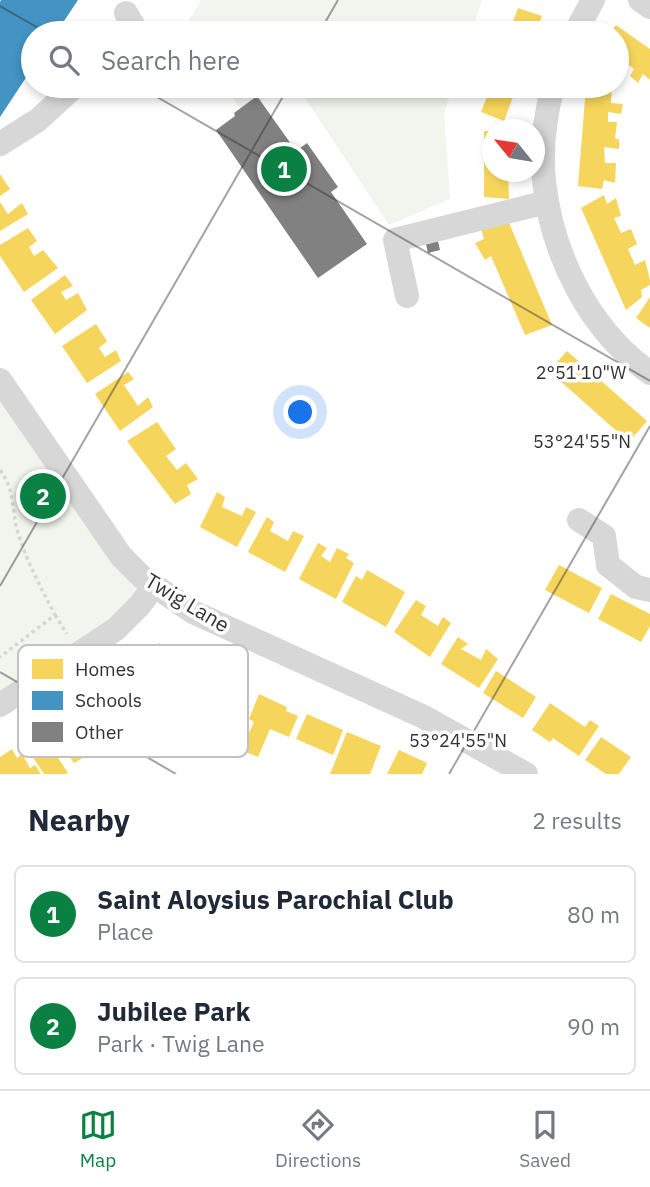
<!DOCTYPE html>
<meta charset="utf-8">
<style>
:root{--surface:#fff;--page:#f2f2f3;--text:#1f2937;--muted:#747a83;--line:#e0e1e3;--accent:#0b8043}
body{margin:0;font-family:"IBM Plex Sans",sans-serif;background:var(--page);color:var(--text)}
.compass{position:absolute;left:482px;top:119px;width:63px;height:63px;border-radius:50%;background:var(--surface);box-shadow:0 4px 10px #0003;rotate:300deg}
.you{position:absolute;left:301px;top:413px;width:24px;height:24px;margin:-18px;border:5px solid #fff;border-radius:50%;background:#1a73e8;box-shadow:0 0 0 10px #1a73e833}
.badge{display:grid;place-items:center;width:46px;height:46px;border-radius:50%;background:var(--accent);color:#fff;font-size:23px;font-weight:700}
.pin{position:absolute;translate:-50% -50%;border:4px solid #fff;box-shadow:0 2px 7px #0006}
.list{margin:0;padding:0;list-style:none}
h2{display:flex;justify-content:space-between;align-items:center;height:91px;margin:0;padding:0 28px;font-size:30px}
h2 small{font-size:23px;font-weight:400;color:var(--muted)}
.list li{display:grid;grid-template-columns:46px 1fr auto;gap:21px;align-items:center;box-sizing:border-box;height:98px;margin:0 14px 14px;padding:0 14px;border:2px solid var(--line);border-radius:10px}
.list b{display:block;font-size:26px;white-space:nowrap}
.list p{margin:0;font-size:23px;white-space:nowrap;color:var(--muted)}
.list em{font-size:23px;font-style:normal;color:var(--muted)}
.icon{flex:none;width:38px;height:38px;fill:none;stroke:currentColor;stroke-width:2;stroke-linecap:round;stroke-linejoin:round}
.map{position:relative;flex:none;width:650px;height:774px;overflow:hidden}
.search{position:absolute;background:var(--surface);box-shadow:0 4px 10px #0003;left:21px;right:21px;top:21px;height:77px;display:flex;align-items:center;gap:18px;box-sizing:border-box;padding:0 24px;border-radius:38px;color:var(--muted);font-size:26px}
.sheet{height:315px;background:var(--surface)}
nav{display:flex;justify-content:space-around;align-items:center;box-sizing:border-box;height:98px;border-top:2px solid var(--line);background:var(--surface);font-size:19px;color:var(--muted)}
nav a{display:grid;justify-items:center;gap:4px}
nav .on{color:var(--accent)}
.map>svg:first-child{display:block}
.green{fill:#f1f5ed}
.homes{fill:#f6d55c}
.schools{fill:#4393c3}
.building{fill:#818181}
.lines{fill:none;stroke-linecap:round;stroke-linejoin:round}
.path{stroke:#d6d6d6;stroke-width:3.5;stroke-dasharray:3.5 3.5;stroke-linecap:butt}
.minor{stroke:#d7d7d7;stroke-width:24}
.ticks{fill:none;stroke:#333;stroke-width:2;stroke-opacity:0.45}
.labels{text-anchor:middle;stroke-width:7;stroke-linejoin:round;paint-order:stroke}
.street-label{font-size:21px;fill:#333;stroke:#fff}
.key{fill:#fff;stroke:#c2c2c2;stroke-width:2}
.key-label{font-size:19px;fill:#333}
.ticks-label{font-size:18px;text-anchor:middle;fill:#333;stroke:#fff;stroke-width:7;stroke-linejoin:round;paint-order:stroke}
</style>
<div class="map">
<svg width="650" height="774" viewBox="0 0 650 774">
<rect width="100%" height="100%" fill="#fff"/>
<!-- green -->
<g class="green">
<path d="M201,0H482L471,33H186L183,30Z"/>
<path d="M224,86H283L244,113Z"/>
<path d="M297,86H453L444,113L450,199L389,225Z"/>
<path d="M0,380L154,586L0,708Z"/>
</g>
<!-- homes -->
<g class="homes">
<path d="M518,8L542,16L536,33H509Z"/>
<path d="M616,25L650,49V80L643,74L638,83L630,76L634,69L622,60L617,70V33H610Z"/>
<path d="M491,86H517L504,121L481,112Z"/>
<path d="M586,86H612L611,103L623,104L621,114L608,112V122H617L615,139H619V149L604,147L605,163H616L615,183L604,180L602,189L578,186Z"/>
<path d="M484,131H492V172H508L509,199L484,197Z"/>
<path d="M0,174L10,189L0,196Z"/>
<path d="M604,195L607,204L616,198L621,216L614,218L621,233L631,229L637,244L628,249L635,265L645,260L650,280V285L641,290L642,297L626,310L581,208Z"/>
<path d="M0,202L8,214L22,203L28,214L0,231Z"/>
<path d="M507,218L552,325L525,335L491,256L485,260L475,243L484,239L481,228Z"/>
<path d="M28,228L37,241L29,247L34,256L43,250L58,268L24,292L0,256V245Z"/>
<path d="M65,275L73,286L61,292L66,300L78,293L87,310L55,334L31,300Z"/>
<path d="M650,297V328L636,318Z"/>
<path d="M96,324L107,341L99,348L105,357L116,350L121,361L87,383L62,346Z"/>
<path d="M567,351L647,421L629,442L549,371Z"/>
<path d="M128,372L134,379L124,385L138,406L148,397L153,407L120,431L95,394Z"/>
<path d="M157,422L176,449L166,456L177,470L186,463L198,479L187,485L191,494L175,504L127,441Z"/>
<path d="M217,492L225,497L222,507L242,516L246,507L256,512L237,547L200,527Z"/>
<path d="M267,517L274,522L270,531L288,541L293,531L304,536L285,572L248,552Z"/>
<path d="M318,543L327,548L321,556L330,562L337,548L349,554L346,558L354,563L336,599L299,579Z"/>
<path d="M559,565L602,588L589,613L545,590Z"/>
<path d="M367,570L405,592L386,627L342,602L356,576L362,580Z"/>
<path d="M611,594L650,614V626L641,642L598,619Z"/>
<path d="M416,600L426,606L421,615L438,626L443,617L451,623L430,657L394,632Z"/>
<path d="M458,637L468,644L461,649L481,660L486,649L498,659L479,688L441,664Z"/>
<path d="M159,643L184,657L177,669L184,673L177,683L171,680L160,697L151,691L153,684L141,678Z"/>
<path d="M496,671L536,697L523,718L483,693Z"/>
<path d="M259,694L287,707L286,711L298,716L289,737L270,729L258,757L241,750L254,722L249,719Z"/>
<path d="M550,703L585,727L590,720L599,726L579,756L553,738L550,742L532,730Z"/>
<path d="M307,714L343,730L333,755L296,739Z"/>
<path d="M59,715L65,728L73,721L93,752L74,763L63,747L55,753L68,773L66,774H44L26,747L35,742L29,736Z"/>
<path d="M347,732L381,746L370,774H330Z"/>
<path d="M601,737L631,757L619,774H606L585,760Z"/>
<path d="M12,749L17,758L22,754L30,768L35,765L41,774H0V757Z"/>
<path d="M399,750L427,763L422,774H387Z"/>
</g>
<!-- schools -->
<path class="schools" d="M1,0H78L56,33H33V67L0,117V2Z"/>
<!-- building -->
<g class="building">
<path d="M257,96L296,151L307,143L338,187L331,192L367,244L318,278L216,130L235,116L234,113Z"/>
<path d="M437,237L440,250L428,253L425,240Z"/>
</g>
<g class="lines">
<!-- path -->
<g class="path">
<path d="M0,470C16,492 11,509 18,533C27,562 41,588 55,615L0,657"/>
<path d="M55,615L67,634"/>
</g>
<!-- minor -->
<g class="minor">
<path d="M640,0L650,7"/>
<path d="M126,13L133,25L128,33"/>
<path d="M575,33L593,0"/>
<path d="M553,86C545,116 541,150 544,181C552,255 589,330 650,373"/>
<path d="M0,144L38,120L75,86"/>
<path d="M407,296L395,240L547,202"/>
<path d="M0,380L121,556L143,578L193,612L424,717L526,774"/>
<path d="M579,520L604,536L608,565L636,587L650,590"/>
<path d="M0,705L116,629L140,605L154,586"/>
</g>
</g>
<!-- ticks -->
<path class="ticks" d="M0,6L47,33M319,33L338,0M138,86L650,381M0,586L289,86M0,672L176,774M449,774L650,426"/>
<g class="labels">
<!-- street labels -->
<g class="street-label">
<text transform="translate(187 603) rotate(31)" y="7">Twig Lane</text>
</g>
</g>
<!-- legend -->
<rect x="18" y="645" width="230" height="112" rx="10" class="key"/>
<rect x="32" y="659" width="31" height="20" fill="#f6d55c"/>
<rect x="32" y="691" width="31" height="19" fill="#4393c3"/>
<rect x="32" y="722" width="31" height="20" fill="#818181"/>
<g class="key-label">
<text x="75" y="676">Homes</text>
<text x="75" y="707">Schools</text>
<text x="75" y="739">Other</text>
</g>
<g class="ticks-label">
<text x="581" y="379">2°51'10"W</text>
<text x="582" y="448">53°24'55"N</text>
<text x="458" y="747">53°24'55"N</text>
</g>
</svg>
<svg class="compass" viewBox="-18 -18 36 36"><path d="M0-13l5 13h-10z" fill="#e53935"/><path d="M0 13l5-13h-10z" fill="#747a83"/></svg>
<div class="you"></div>
<div class="pin badge" style="left:284px;top:169px">1</div>
<div class="pin badge" style="left:43px;top:496px">2</div>
<div class="search"><svg class="icon" aria-label="search" viewBox="0 0 24 24"><circle cx="10" cy="10" r="6"/><path d="M15 15l6 6"/></svg>Search here</div>
</div>
<section class="sheet">
<h2>Nearby<small>2 results</small></h2>
<ul class="list">
<li><span class="badge">1</span><div><b>Saint Aloysius Parochial Club</b><p>Place</p></div><em>80 m</em></li>
<li><span class="badge">2</span><div><b>Jubilee Park</b><p>Park · Twig Lane</p></div><em>90 m</em></li>
</ul>
</section>
<nav>
<a class="on"><svg class="icon" aria-label="map" viewBox="0 0 24 24"><path d="M3 6l6-2 6 2 6-2v14l-6 2-6-2-6 2zM9 4v14M15 6v14"/></svg>Map</a>
<a><svg class="icon" aria-label="directions" viewBox="0 0 24 24"><path d="M12 3l9 9-9 9-9-9zM9 14v-3h6M13 9l2 2-2 2"/></svg>Directions</a>
<a><svg class="icon" aria-label="saved" viewBox="0 0 24 24"><path d="M7 4h10v16l-5-4-5 4z"/></svg>Saved</a>
</nav>
